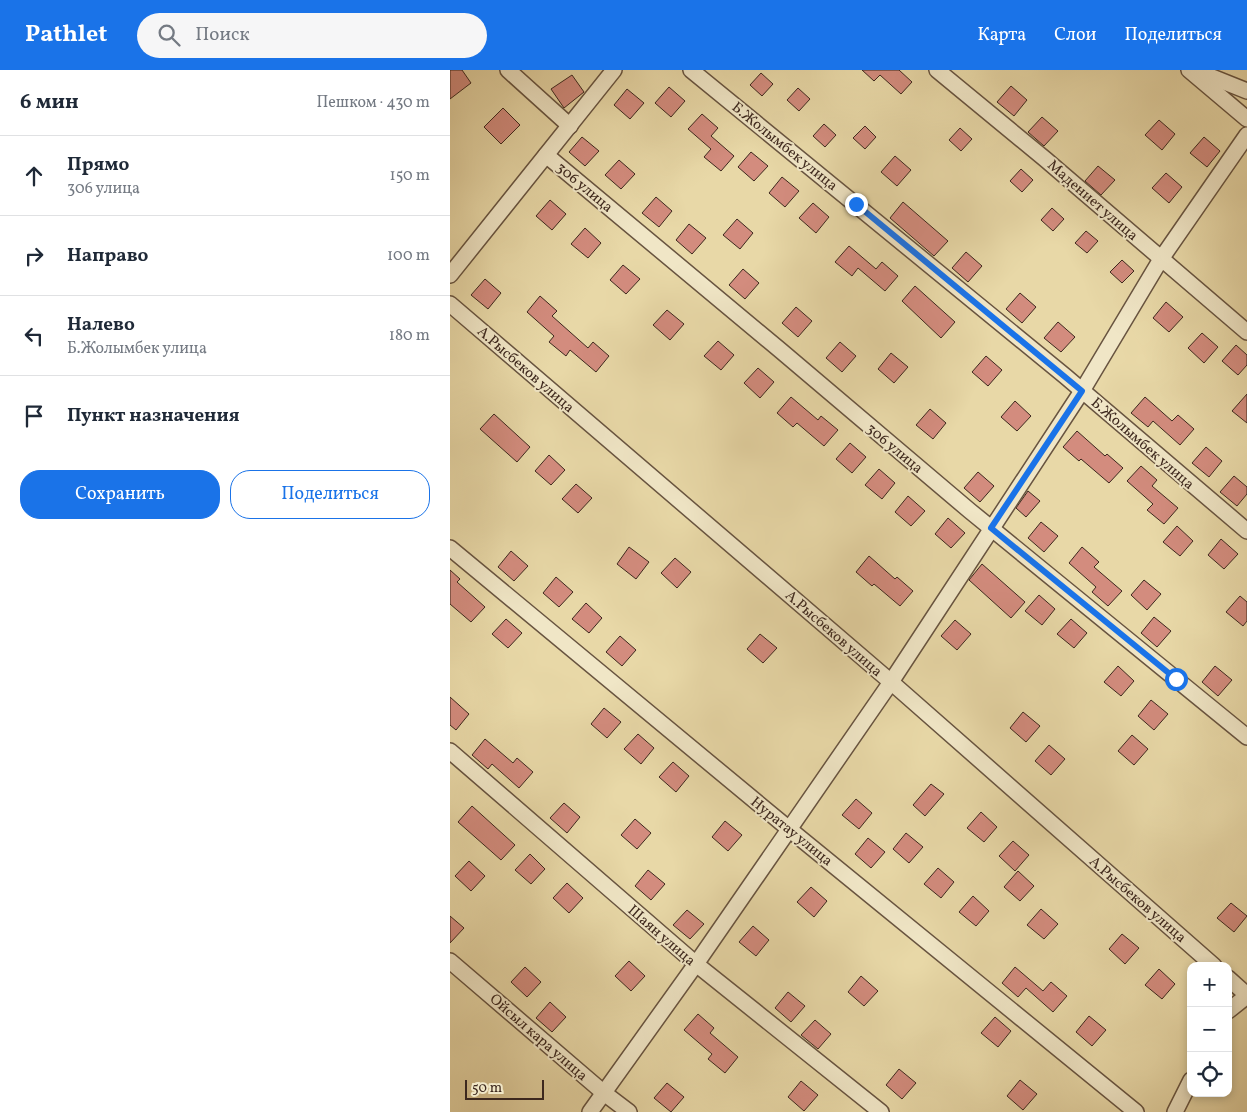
<!DOCTYPE html>
<html lang="ru">
<meta charset="utf-8">
<style>
:root{--surface:#fff;--page:#f6f6f7;--text:#1f2937;--muted:#747a83;--line:#e0e1e3;--accent:#1a73e8}
body{margin:0;font-family:Vollkorn,serif;background:var(--page);color:var(--text)}
.controls{position:absolute;right:15px;bottom:15px;display:grid;overflow:hidden;border-radius:10px;box-shadow:0 2px 8px #0003}
.controls button{width:45px;height:45px;display:grid;place-items:center;padding:0;border:0;border-bottom:1px solid var(--line);background:var(--surface);color:var(--text);font:25px sans-serif}
.scale{position:absolute;left:15px;bottom:12px;width:79px;box-sizing:border-box;padding-left:5px;border:2px solid #3d281e;border-top:0;font-size:14px;line-height:18px;white-space:nowrap;color:#3d281e;-webkit-text-stroke:4px #f0e6c6;paint-order:stroke}
.stop{position:absolute;width:15px;height:15px;margin:-11px;border:4px solid #1a73e8;border-radius:50%;background:#fff}
.stop.end{background:#1a73e8;border-color:#fff;box-shadow:0 1px 5px #0008}
.list{margin:0;padding:0;list-style:none}
h2{display:flex;justify-content:space-between;align-items:center;height:65px;margin:0;padding:0 20px;font-size:21px}
h2 small{font-size:16px;font-weight:400;color:var(--muted)}
.list li{display:grid;grid-template-columns:32px 1fr auto;gap:15px;align-items:center;box-sizing:border-box;height:80px;padding:0 20px;border-top:1px solid var(--line)}
.list b{display:block;font-size:19px;white-space:nowrap}
.list p{margin:0;font-size:16px;white-space:nowrap;color:var(--muted)}
.list em{font-size:16px;font-style:normal;color:var(--muted)}
.actions{display:flex;gap:10px;padding:15px 20px}
.actions a{flex:1;padding:11px 0;border:1px solid var(--accent);border-radius:20px;text-align:center;font-size:18px;color:var(--accent)}
.actions .main{background:var(--accent);color:#fff}
.icon{flex:none;width:28px;height:28px;fill:none;stroke:currentColor;stroke-width:2;stroke-linecap:round;stroke-linejoin:round}
.map{position:relative;flex:none;width:797px;height:1042px;overflow:hidden}
header{display:flex;align-items:center;gap:30px;box-sizing:border-box;height:70px;padding:0 25px;background:var(--accent);color:#fff}
header strong{font-size:24px}
nav{display:flex;gap:28px;margin-inline-start:auto;font-size:18px}
.search{width:350px;height:45px;background:var(--page);display:flex;align-items:center;gap:12px;box-sizing:border-box;padding:0 18px;border-radius:28px;color:var(--muted);font-size:19px}
main{display:flex}
aside{flex:1;background:var(--surface)}
.map>svg:first-child{display:block}
.building{fill:#d38c7e;stroke:#3d281e}
.lines{fill:none;stroke-linecap:round;stroke-linejoin:round}
.minor-casing{stroke:#685440;stroke-width:18}
.minor{stroke:#f0e6c6;stroke-width:15}
.route{stroke:#1a73e8;stroke-width:6}
.labels{text-anchor:middle;stroke-width:4;stroke-linejoin:round;paint-order:stroke}
.street-label{font-size:15px;fill:#3d281e;stroke:#f0e6c6}
</style>
<header>
<strong>Pathlet</strong>
<div class="search"><svg class="icon" aria-label="search" viewBox="0 0 24 24"><circle cx="10" cy="10" r="6"/><path d="M15 15l6 6"/></svg>Поиск</div>
<nav><a>Карта</a><a>Слои</a><a>Поделиться</a></nav>
</header>
<main>
<aside>
<h2>6 мин<small>Пешком · 430 m</small></h2>
<ul class="list">
<li><svg class="icon" aria-label="ahead" viewBox="0 0 24 24"><path d="M12 20V5M6 11l6-6 6 6"/></svg><div><b>Прямо</b><p>306 улица</p></div><em>150 m</em></li>
<li><svg class="icon" aria-label="right" viewBox="0 0 24 24"><path d="M7 20v-9h11M14 6l5 5-5 5"/></svg><div><b>Направо</b></div><em>100 m</em></li>
<li><svg class="icon" aria-label="left" viewBox="0 0 24 24"><path d="M17 20v-9H6M10 6l-5 5 5 5"/></svg><div><b>Налево</b><p>Б.Жолымбек улица</p></div><em>180 m</em></li>
<li><svg class="icon" aria-label="arrive" viewBox="0 0 24 24"><path d="M6 21V4h12l-3 4 3 4H6"/></svg><div><b>Пункт назначения</b></div></li>
</ul>
<div class="actions"><a class="main">Сохранить</a><a>Поделиться</a></div>
</aside>
<div class="map">
<svg width="797" height="1042" viewBox="0 0 797 1042">
<rect width="100%" height="100%" fill="#e8d8a7"/>
<filter id="stains"><feTurbulence type="fractalNoise" baseFrequency=".004" numOctaves="4"/><feColorMatrix values="0 0 0 0 .2 0 0 0 0 .09 0 0 0 0 .02 0 0 0 .5 -.17"/></filter>
<radialGradient id="worn" r=".72"><stop offset=".6" stop-color="#630" stop-opacity="0"/><stop offset="1" stop-color="#630" stop-opacity=".3"/></radialGradient>
<!-- building -->
<g class="building">
<path d="M0,0H12L21,13L0,29Z"/>
<path d="M412,0H449L462,12L451,24L430,5L424,11Z"/>
<path d="M311,3L323,14L312,26L300,15Z"/>
<path d="M122,5L134,22L114,38L101,19Z"/>
<path d="M561,16L577,30L564,46L547,32Z"/>
<path d="M219,17L235,31L221,47L205,33Z"/>
<path d="M348,18L360,29L349,41L337,30Z"/>
<path d="M177,19L194,33L180,49L164,35Z"/>
<path d="M53,38L70,55L51,74L34,57Z"/>
<path d="M252,44L268,58L261,66L284,86L271,101L254,87L261,79L238,59Z"/>
<path d="M592,47L608,61L594,76L578,62Z"/>
<path d="M709,50L725,64L712,80L695,65Z"/>
<path d="M374,54L386,65L375,77L363,66Z"/>
<path d="M415,56L426,67L415,79L403,68Z"/>
<path d="M510,58L522,69L511,81L499,70Z"/>
<path d="M132,67L149,81L135,96L119,82Z"/>
<path d="M754,67L770,81L757,97L740,83Z"/>
<path d="M301,82L318,96L304,111L288,97Z"/>
<path d="M445,86L461,100L447,116L431,102Z"/>
<path d="M169,90L185,104L171,119L155,105Z"/>
<path d="M648,96L665,110L651,125L635,111Z"/>
<path d="M571,99L583,110L572,122L560,111Z"/>
<path d="M716,103L732,117L719,133L702,118Z"/>
<path d="M332,107L349,121L335,137L319,123Z"/>
<path d="M206,127L222,141L209,157L192,143Z"/>
<path d="M100,130L116,144L102,160L86,146Z"/>
<path d="M453,132L498,171L484,186L440,148Z"/>
<path d="M363,133L379,147L366,163L349,148Z"/>
<path d="M602,138L614,149L603,161L591,150Z"/>
<path d="M287,149L303,163L290,179L273,165Z"/>
<path d="M239,154L256,168L242,184L226,170Z"/>
<path d="M135,158L151,173L138,188L121,174Z"/>
<path d="M636,161L648,171L637,183L625,173Z"/>
<path d="M399,176L426,199L432,192L448,206L435,221L408,198L402,206L385,192Z"/>
<path d="M516,182L532,196L518,212L502,198Z"/>
<path d="M672,190L684,201L672,213L660,202Z"/>
<path d="M173,195L190,209L176,224L160,210Z"/>
<path d="M293,199L309,213L295,229L279,215Z"/>
<path d="M35,209L51,223L38,239L21,225Z"/>
<path d="M465,216L505,252L491,268L452,231Z"/>
<path d="M570,223L586,237L572,253L556,239Z"/>
<path d="M90,226L107,241L102,246L138,278L143,272L159,286L146,302L120,280L116,286L99,272L104,266L77,242Z"/>
<path d="M716,232L733,247L719,262L703,248Z"/>
<path d="M346,237L362,251L348,267L332,253Z"/>
<path d="M217,240L234,254L220,270L203,255Z"/>
<path d="M608,252L625,267L611,282L594,268Z"/>
<path d="M752,263L768,277L754,293L738,278Z"/>
<path d="M268,271L284,285L271,300L254,286Z"/>
<path d="M390,272L406,286L392,302L376,288Z"/>
<path d="M786,275L797,285V295L788,305L772,291Z"/>
<path d="M441,283L458,297L444,313L428,299Z"/>
<path d="M536,286L552,300L538,316L522,302Z"/>
<path d="M308,298L324,312L310,328L294,313Z"/>
<path d="M797,324V353L782,341Z"/>
<path d="M341,327L368,350L371,346L388,360L374,376L347,353L343,357L327,343Z"/>
<path d="M695,327L722,351L728,345L744,359L730,375L703,351L698,357L681,343Z"/>
<path d="M565,331L581,346L567,361L551,347Z"/>
<path d="M480,339L496,353L483,369L466,355Z"/>
<path d="M44,344L80,377L67,392L30,359Z"/>
<path d="M627,361L655,386L657,384L673,398L659,413L631,389L629,391L613,377Z"/>
<path d="M400,373L416,387L402,403L386,389Z"/>
<path d="M756,377L772,391L759,407L742,393Z"/>
<path d="M99,385L115,400L101,415L85,401Z"/>
<path d="M691,396L707,410L702,416L728,438L714,454L697,440L703,434L677,411Z"/>
<path d="M429,399L445,413L432,429L415,415Z"/>
<path d="M528,402L544,416L530,432L514,418Z"/>
<path d="M784,406L797,417V424L787,436L770,422Z"/>
<path d="M126,414L142,428L128,443L112,429Z"/>
<path d="M578,421L590,431L576,447L566,438Z"/>
<path d="M458,426L475,441L461,456L445,442Z"/>
<path d="M498,448L515,463L501,478L485,464Z"/>
<path d="M591,452L608,466L594,482L578,468Z"/>
<path d="M727,456L743,471L730,486L713,472Z"/>
<path d="M771,469L788,484L774,499L758,485Z"/>
<path d="M179,477L199,492L186,509L167,494Z"/>
<path d="M632,477L649,492L644,497L672,521L658,536L642,522L646,517L619,493Z"/>
<path d="M61,481L78,496L64,511L48,497Z"/>
<path d="M419,486L445,509L447,507L463,521L450,536L424,514L422,516L406,502Z"/>
<path d="M225,488L241,502L227,518L211,503Z"/>
<path d="M532,494L575,532L561,548L519,510Z"/>
<path d="M0,500L10,509L7,512L35,537L21,552L0,534Z"/>
<path d="M106,507L123,522L109,537L93,523Z"/>
<path d="M694,510L711,524L697,540L681,525Z"/>
<path d="M589,525L605,539L592,555L575,541Z"/>
<path d="M790,526L797,532V551L793,556L776,542Z"/>
<path d="M136,533L152,548L139,563L122,549Z"/>
<path d="M704,547L721,561L707,577L691,563Z"/>
<path d="M56,549L72,563L58,578L42,564Z"/>
<path d="M621,549L637,563L624,578L607,564Z"/>
<path d="M505,550L521,564L507,580L491,566Z"/>
<path d="M310,564L327,578L313,593L297,579Z"/>
<path d="M170,566L186,580L172,596L156,582Z"/>
<path d="M668,596L684,611L671,626L654,612Z"/>
<path d="M765,596L782,610L768,626L752,612Z"/>
<path d="M0,627L19,644L6,660L0,655Z"/>
<path d="M701,630L718,644L704,660L688,646Z"/>
<path d="M154,638L171,652L157,668L141,654Z"/>
<path d="M573,642L590,656L576,672L560,658Z"/>
<path d="M188,664L204,678L191,694L174,679Z"/>
<path d="M682,665L698,679L684,695L668,681Z"/>
<path d="M35,669L63,693L67,688L83,702L69,718L42,694L38,699L22,685Z"/>
<path d="M599,675L615,689L601,705L585,691Z"/>
<path d="M223,692L239,706L226,722L209,707Z"/>
<path d="M481,714L494,724L475,746L463,735Z"/>
<path d="M406,729L422,743L409,759L392,745Z"/>
<path d="M114,733L130,747L117,763L100,748Z"/>
<path d="M22,736L65,775L51,790L8,752Z"/>
<path d="M531,742L547,757L534,772L517,758Z"/>
<path d="M185,749L201,763L187,779L171,765Z"/>
<path d="M275,751L292,765L278,781L262,767Z"/>
<path d="M456,763L473,777L459,793L443,779Z"/>
<path d="M418,768L435,782L421,798L405,784Z"/>
<path d="M563,771L579,785L565,801L549,786Z"/>
<path d="M80,784L95,799L81,814L65,800Z"/>
<path d="M19,791L35,806L21,821L5,806Z"/>
<path d="M488,798L504,812L491,828L474,814Z"/>
<path d="M198,800L215,814L201,830L185,816Z"/>
<path d="M568,801L584,816L570,831L554,817Z"/>
<path d="M117,813L133,828L119,843L103,828Z"/>
<path d="M361,817L377,831L364,847L347,832Z"/>
<path d="M523,826L539,841L526,856L509,842Z"/>
<path d="M781,833L797,846L784,862L767,848Z"/>
<path d="M591,839L608,854L594,869L577,855Z"/>
<path d="M237,840L254,854L240,869L223,855Z"/>
<path d="M0,846L14,858L0,873Z"/>
<path d="M303,856L319,870L306,886L289,872Z"/>
<path d="M672,864L689,878L675,894L659,879Z"/>
<path d="M179,891L195,906L181,921L165,906Z"/>
<path d="M75,897L91,912L77,927L61,912Z"/>
<path d="M565,897L593,921L601,912L617,926L603,942L576,918L568,927L552,913Z"/>
<path d="M709,899L725,914L712,929L695,915Z"/>
<path d="M411,906L428,921L414,936L398,922Z"/>
<path d="M338,922L355,936L341,952L325,938Z"/>
<path d="M100,932L116,947L102,962L86,948Z"/>
<path d="M248,944L264,958L260,963L288,987L275,1003L258,989L262,984L234,960Z"/>
<path d="M639,946L656,960L642,976L626,962Z"/>
<path d="M545,947L561,961L548,977L531,963Z"/>
<path d="M365,950L381,964L368,979L351,965Z"/>
<path d="M449,999L466,1013L452,1029L436,1015Z"/>
<path d="M570,1010L587,1024L573,1040L557,1026Z"/>
<path d="M351,1011L368,1025L354,1041L338,1027Z"/>
<path d="M217,1013L234,1027L221,1042L204,1028Z"/>
</g>
<g class="lines">
<defs>
<g id="minor">
<path d="M58,0L120,56"/>
<path d="M241,0L615,306L797,461"/>
<path d="M487,0L595,89L797,262"/>
<path d="M739,0L797,49"/>
<path d="M747,1L797,21"/>
<path d="M96,85L330,280L520,441L797,667"/>
<path d="M0,205L164,0"/>
<path d="M0,234L441,612L764,896"/>
<path d="M0,478L339,759L686,1042"/>
<path d="M0,681L246,894L431,1042"/>
<path d="M0,891L154,1023L179,1042"/>
<path d="M778,908L797,925"/>
<path d="M778,941L797,926"/>
<path d="M140,1042L246,894L441,612L632,321L711,189L797,65"/>
<path d="M725,1042L741,1010"/>
</g>
</defs>
<!-- minor casing -->
<use href="#minor" class="minor-casing"/>
<!-- minor -->
<use href="#minor" class="minor"/>
</g>
<g class="lines">
<!-- route -->
<path class="route" d="M406,134L632,321L541,458L726,609"/>
</g>
<g class="labels">
<!-- street labels -->
<g class="street-label">
<text transform="translate(335 76) rotate(39)" y="5">Б.Жолымбек улица</text>
<text transform="translate(135 117) rotate(40)" y="5">306 улица</text>
<text transform="translate(643 130) rotate(41)" y="5">Мадениет улица</text>
<text transform="translate(76 299) rotate(41)" y="5">А.Рысбеков улица</text>
<text transform="translate(693 373) rotate(41)" y="5">Б.Жолымбек улица</text>
<text transform="translate(445 378) rotate(40)" y="5">306 улица</text>
<text transform="translate(384 563) rotate(41)" y="5">А.Рысбеков улица</text>
<text transform="translate(342 761) rotate(39)" y="5">Нуратау улица</text>
<text transform="translate(688 829) rotate(41)" y="5">А.Рысбеков улица</text>
<text transform="translate(212 865) rotate(41)" y="5">Шаян улица</text>
<text transform="translate(89 967) rotate(41)" y="5">Ойсыл кара улица</text>
</g>
</g>
<rect width="100%" height="100%" filter="url(#stains)"/>
<rect width="100%" height="100%" fill="url(#worn)"/>
</svg>
<div class="controls">
<button>+</button>
<button>−</button>
<button><svg class="icon" aria-label="locate" viewBox="0 0 24 24"><circle cx="12" cy="12" r="6"/><path d="M12 2v4M12 18v4M2 12h4M18 12h4"/></svg></button>
</div>
<div class="scale">50 m</div>
<div class="stop" style="left:726px;top:609px"></div>
<div class="stop end" style="left:406px;top:134px"></div>
</div>
</main>
